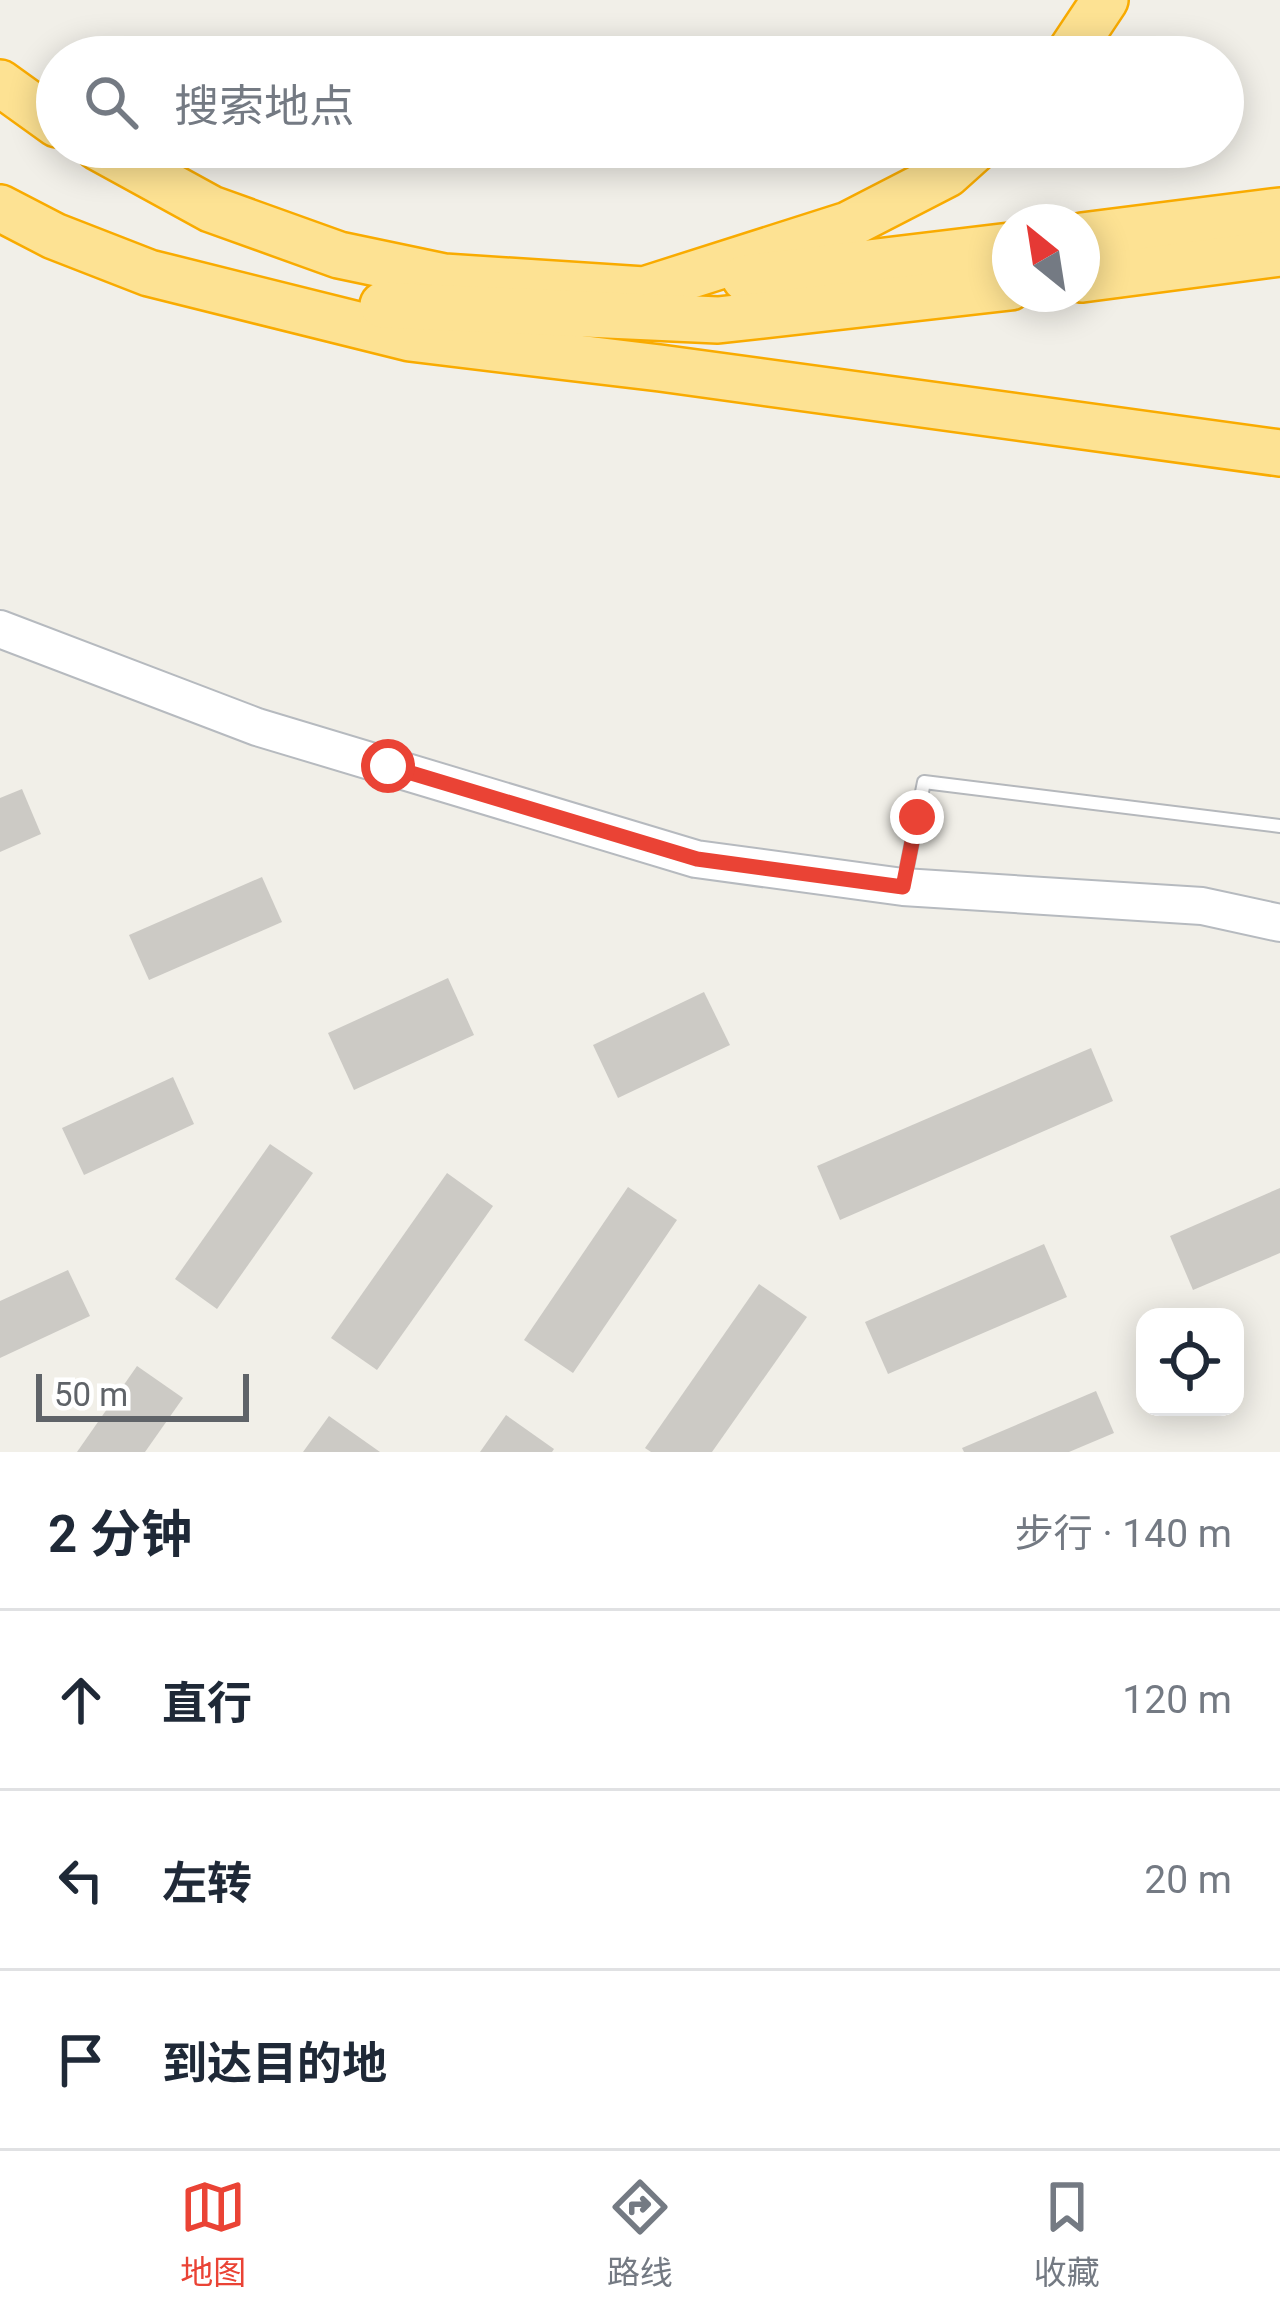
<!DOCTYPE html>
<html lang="zh">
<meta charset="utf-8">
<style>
:root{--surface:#fff;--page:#f2f2f3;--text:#1f2937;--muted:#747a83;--line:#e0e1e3;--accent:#ea4335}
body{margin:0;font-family:Roboto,"Noto Sans SC",sans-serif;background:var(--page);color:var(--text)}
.controls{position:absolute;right:36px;bottom:36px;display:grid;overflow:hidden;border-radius:24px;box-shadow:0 6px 30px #0003}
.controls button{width:108px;height:108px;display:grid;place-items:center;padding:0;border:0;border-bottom:3px solid var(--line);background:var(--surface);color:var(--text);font:60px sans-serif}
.compass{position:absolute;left:992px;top:204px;width:108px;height:108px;border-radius:50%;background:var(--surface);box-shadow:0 6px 30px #0003;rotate:330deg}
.scale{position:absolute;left:36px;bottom:30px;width:213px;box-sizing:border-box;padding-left:12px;border:6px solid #5f6368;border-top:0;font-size:33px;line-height:42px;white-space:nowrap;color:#5f6368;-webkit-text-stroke:9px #fff;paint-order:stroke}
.stop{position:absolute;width:36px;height:36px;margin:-27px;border:9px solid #ea4335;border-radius:50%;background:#fff}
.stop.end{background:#ea4335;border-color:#fff;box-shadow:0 3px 12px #0008}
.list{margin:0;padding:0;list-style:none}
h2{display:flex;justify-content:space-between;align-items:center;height:156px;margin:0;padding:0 48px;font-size:51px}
h2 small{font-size:39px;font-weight:400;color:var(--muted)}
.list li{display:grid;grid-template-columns:78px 1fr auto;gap:36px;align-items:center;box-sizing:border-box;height:180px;padding:0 48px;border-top:3px solid var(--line)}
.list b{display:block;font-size:45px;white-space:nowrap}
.list em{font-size:39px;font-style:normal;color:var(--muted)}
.icon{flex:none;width:66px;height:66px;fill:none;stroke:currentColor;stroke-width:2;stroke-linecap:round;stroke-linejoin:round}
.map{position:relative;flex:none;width:1280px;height:1452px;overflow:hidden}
.search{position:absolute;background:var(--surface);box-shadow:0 6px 30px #0003;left:36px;right:36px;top:36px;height:132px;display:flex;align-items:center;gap:30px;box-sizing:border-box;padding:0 42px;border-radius:66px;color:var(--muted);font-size:45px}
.sheet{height:696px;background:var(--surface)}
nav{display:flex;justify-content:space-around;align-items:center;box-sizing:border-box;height:168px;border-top:3px solid var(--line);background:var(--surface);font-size:33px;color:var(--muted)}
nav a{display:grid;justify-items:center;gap:6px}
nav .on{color:var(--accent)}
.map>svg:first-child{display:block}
.building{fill:#cccac5}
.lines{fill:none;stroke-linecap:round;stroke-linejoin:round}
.lane-casing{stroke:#b5b8bc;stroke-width:16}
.secondary-casing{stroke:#b6babf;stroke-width:40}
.highway-casing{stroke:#f9ab00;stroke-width:50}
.lane{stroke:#fff;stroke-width:12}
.secondary{stroke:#fff;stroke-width:36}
.highway{stroke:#fde293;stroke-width:45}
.route{stroke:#ea4335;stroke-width:15}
</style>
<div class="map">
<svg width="1280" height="1452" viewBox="0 0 1280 1452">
<rect width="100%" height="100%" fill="#f1efe8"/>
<!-- building -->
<g class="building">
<path d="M22,789L41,834L0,852V798Z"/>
<path d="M262,877L282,922L149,980L129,935Z"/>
<path d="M448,978L474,1035L354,1090L328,1033Z"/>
<path d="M704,992L730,1045L618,1098L593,1045Z"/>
<path d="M1091,1048L1113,1101L840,1220L817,1166Z"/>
<path d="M173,1077L194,1124L84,1175L62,1128Z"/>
<path d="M270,1144L313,1173L217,1309L175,1279Z"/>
<path d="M447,1173L493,1206L377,1370L331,1338Z"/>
<path d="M628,1187L677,1220L573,1373L524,1340Z"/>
<path d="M1280,1188V1253L1193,1290L1170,1236Z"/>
<path d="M1044,1244L1067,1297L888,1374L865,1322Z"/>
<path d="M68,1270L90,1316L0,1358V1301Z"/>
<path d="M759,1284L807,1317L712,1452H651L645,1448Z"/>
<path d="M137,1366L183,1398L145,1452H77Z"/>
<path d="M1096,1391L1114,1433L1069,1452H964L962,1448Z"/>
<path d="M506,1415L554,1449L552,1452H480Z"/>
<path d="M329,1416L380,1452H303Z"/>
</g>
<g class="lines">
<defs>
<path id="lane" d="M904,882L924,782L1280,826"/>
<path id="secondary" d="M0,629L257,727L696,859L903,887L1202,906L1280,923"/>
<g id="highway">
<path d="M1067,57L1105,0"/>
<path d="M0,83L57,124"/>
<path d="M98,147L211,209L339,255L444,277L644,290L848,225L947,174L977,147"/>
<path d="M0,208L54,236L149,273L410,338L660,368L1280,453"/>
<path d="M1082,236L1280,211"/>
<path d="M745,278L1010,246"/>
<path d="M1082,279L1280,253"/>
<path d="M383,305L718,320L1010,287"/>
</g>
</defs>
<!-- lane casing -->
<use href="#lane" class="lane-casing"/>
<!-- secondary casing -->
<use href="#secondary" class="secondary-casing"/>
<!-- highway casing -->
<use href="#highway" class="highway-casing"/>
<!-- lane -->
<use href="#lane" class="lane"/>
<!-- secondary -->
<use href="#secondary" class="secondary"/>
<!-- highway -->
<use href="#highway" class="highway"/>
</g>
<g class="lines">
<!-- route -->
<path class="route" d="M388,766L697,859L903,887L917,817"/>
</g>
</svg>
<div class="controls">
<button><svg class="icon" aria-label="locate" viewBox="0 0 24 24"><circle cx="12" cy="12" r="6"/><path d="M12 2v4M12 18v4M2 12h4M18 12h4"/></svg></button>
</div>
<svg class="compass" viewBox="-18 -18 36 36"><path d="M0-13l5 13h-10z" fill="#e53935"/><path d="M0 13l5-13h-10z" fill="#747a83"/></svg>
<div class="scale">50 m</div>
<div class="stop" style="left:388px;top:766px"></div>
<div class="stop end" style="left:917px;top:817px"></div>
<div class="search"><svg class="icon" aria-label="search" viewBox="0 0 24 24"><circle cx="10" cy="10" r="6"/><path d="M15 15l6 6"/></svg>搜索地点</div>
</div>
<section class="sheet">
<h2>2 分钟<small>步行 · 140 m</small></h2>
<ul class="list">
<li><svg class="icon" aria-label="ahead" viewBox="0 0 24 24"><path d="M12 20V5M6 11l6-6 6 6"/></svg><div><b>直行</b></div><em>120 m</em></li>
<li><svg class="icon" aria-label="left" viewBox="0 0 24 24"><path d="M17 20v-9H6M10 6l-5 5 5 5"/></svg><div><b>左转</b></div><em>20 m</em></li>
<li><svg class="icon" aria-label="arrive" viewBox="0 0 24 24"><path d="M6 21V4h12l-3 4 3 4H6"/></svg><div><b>到达目的地</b></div></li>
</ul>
</section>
<nav>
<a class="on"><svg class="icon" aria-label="map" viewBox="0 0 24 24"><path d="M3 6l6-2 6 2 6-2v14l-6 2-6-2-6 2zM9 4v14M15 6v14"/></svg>地图</a>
<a><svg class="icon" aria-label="directions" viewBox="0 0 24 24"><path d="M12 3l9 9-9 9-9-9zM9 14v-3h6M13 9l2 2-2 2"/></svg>路线</a>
<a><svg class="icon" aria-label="saved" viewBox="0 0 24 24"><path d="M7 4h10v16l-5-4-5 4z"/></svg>收藏</a>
</nav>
